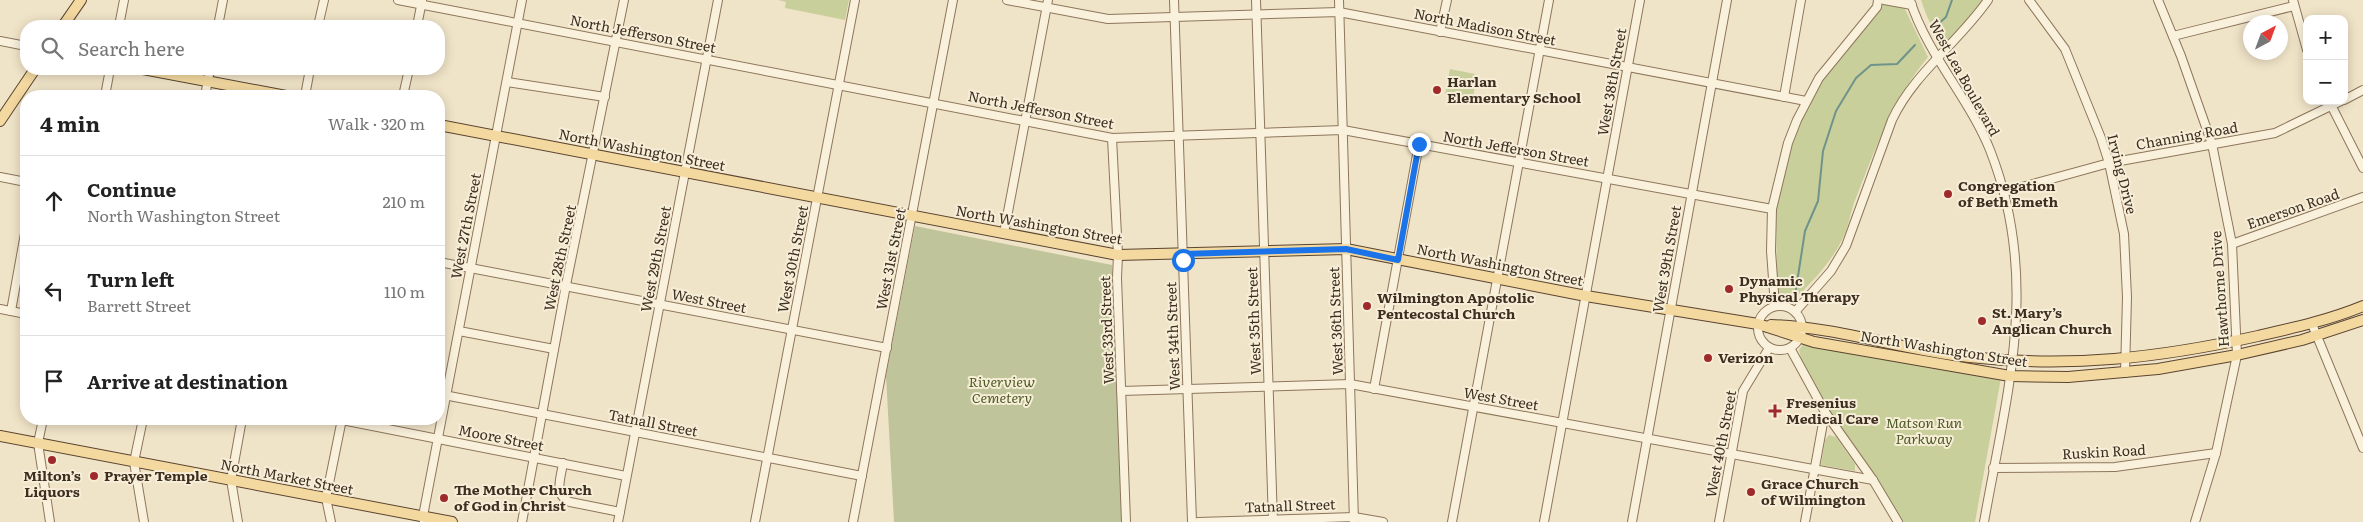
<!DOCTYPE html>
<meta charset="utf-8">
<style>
:root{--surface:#fff;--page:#f2f2f2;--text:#222;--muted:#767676;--line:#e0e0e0}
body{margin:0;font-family:Literata,serif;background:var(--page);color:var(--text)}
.controls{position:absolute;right:15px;top:15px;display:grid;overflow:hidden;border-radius:10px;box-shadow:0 2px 12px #0003}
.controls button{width:45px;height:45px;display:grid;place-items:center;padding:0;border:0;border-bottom:1px solid var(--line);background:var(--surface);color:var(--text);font:25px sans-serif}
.compass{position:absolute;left:2243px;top:15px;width:45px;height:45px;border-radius:50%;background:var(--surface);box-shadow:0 2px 12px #0003;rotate:41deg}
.stop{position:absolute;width:15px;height:15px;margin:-11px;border:4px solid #1a73e8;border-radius:50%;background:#fff}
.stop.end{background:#1a73e8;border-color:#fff;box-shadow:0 1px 5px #0008}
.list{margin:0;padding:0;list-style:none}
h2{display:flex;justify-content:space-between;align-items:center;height:65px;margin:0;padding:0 20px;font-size:21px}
h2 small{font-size:16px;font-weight:400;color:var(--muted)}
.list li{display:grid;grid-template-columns:32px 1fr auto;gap:15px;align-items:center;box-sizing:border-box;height:90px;padding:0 20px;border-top:1px solid var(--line)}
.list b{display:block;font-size:19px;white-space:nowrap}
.list p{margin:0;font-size:16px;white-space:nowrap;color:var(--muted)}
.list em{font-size:16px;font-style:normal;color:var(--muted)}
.icon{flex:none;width:28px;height:28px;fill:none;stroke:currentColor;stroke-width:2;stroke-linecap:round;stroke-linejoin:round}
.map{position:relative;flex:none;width:2363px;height:522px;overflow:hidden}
.search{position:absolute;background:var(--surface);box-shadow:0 2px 12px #0003;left:20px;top:20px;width:425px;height:55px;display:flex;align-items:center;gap:12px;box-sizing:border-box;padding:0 18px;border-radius:20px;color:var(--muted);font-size:19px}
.panel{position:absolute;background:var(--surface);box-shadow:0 2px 12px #0003;left:20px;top:90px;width:425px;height:335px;border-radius:20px}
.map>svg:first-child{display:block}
.green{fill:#c9cf9b}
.cemetery{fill:#bfc49a}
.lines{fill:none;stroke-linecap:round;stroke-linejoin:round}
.stream{stroke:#6f938a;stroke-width:2}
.minor-casing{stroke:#8d765c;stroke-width:10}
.major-casing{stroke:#5b4430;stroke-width:12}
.minor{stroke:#faf1dc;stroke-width:8}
.major{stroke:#f3d9a0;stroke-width:10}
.route{stroke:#1a73e8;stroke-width:6}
.poi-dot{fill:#9e2a2b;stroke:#f7eed8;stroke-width:2}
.labels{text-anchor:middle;stroke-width:4;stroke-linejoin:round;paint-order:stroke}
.street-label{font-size:14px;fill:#3d2e20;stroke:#f7eed8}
.poi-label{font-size:14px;font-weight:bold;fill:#3d2e20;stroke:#f7eed8;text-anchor:start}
.park-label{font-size:14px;font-style:italic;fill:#4d5a26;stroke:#f7eed8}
</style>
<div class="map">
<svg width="2363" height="522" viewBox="0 0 2363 522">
<rect width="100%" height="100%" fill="#f0e4c8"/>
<!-- green -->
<g class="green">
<path d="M778,0H849L845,20L785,8L786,2Z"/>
<path d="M1921,0H1988L1951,43C1933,34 1927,18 1921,0Z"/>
<path d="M1886,4L1904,7L1928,57C1893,99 1874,152 1854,203C1850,215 1848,229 1842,240C1830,264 1811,283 1792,302L1782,301L1777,289L1776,210L1784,160L1816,83L1877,7Z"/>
<path d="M1450,69L1475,74L1476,80L1473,99L1445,94Z"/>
<path d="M1804,343L2001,378L1975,522H1901C1894,509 1887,494 1878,481C1852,442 1808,398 1799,350Z"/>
<path d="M1829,435L1836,437L1855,464V471L1821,465L1825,440Z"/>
</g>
<!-- cemetery -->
<path class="cemetery" d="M915,226L1112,265L1122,522H894L886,376Z"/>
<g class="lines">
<!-- stream -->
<g class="stream">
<path d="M1936,26L1946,17L1952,0"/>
<path d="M1796,289L1805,231L1818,201L1823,151L1836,111L1856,78L1871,65L1897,64L1915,45"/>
</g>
<defs>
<g id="minor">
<path d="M398,0L1112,138L1343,130L1772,209"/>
<path d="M1007,0L1108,19L1339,12L1806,101"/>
<path d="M1174,0L1192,522"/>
<path d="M1256,0L1273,522"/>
<path d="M1339,0L1354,522"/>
<path d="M1884,0L1912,5"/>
<path d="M1910,0C1927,54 1969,98 1990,150C2041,280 2007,392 1984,522"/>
<path d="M2029,0L2065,49L2101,138L2109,163L2124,234L2127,297L2125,373"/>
<path d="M2158,0L2181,56L2212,144L2232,244L2237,355L2216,453L2195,522"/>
<path d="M2293,0L2307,50"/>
<path d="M119,26L124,0"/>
<path d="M218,26L223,0"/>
<path d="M318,26L324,0"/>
<path d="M417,26L422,1"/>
<path d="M1440,32L1447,0"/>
<path d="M2173,36L2294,6"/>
<path d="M0,41L26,46"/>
<path d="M507,82L605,97"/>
<path d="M105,96L110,69"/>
<path d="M205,96L210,69"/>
<path d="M305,96L310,69"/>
<path d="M403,96L409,69"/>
<path d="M1784,97L1801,0"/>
<path d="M2344,100L2363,90"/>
<path d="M2329,101L2363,168"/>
<path d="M1112,138L1118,255L1117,278L1126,522"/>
<path d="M0,177L26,182"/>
<path d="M2004,192L2109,163L2275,133L2341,101"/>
<path d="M1004,233L1048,0"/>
<path d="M2232,244L2363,197"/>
<path d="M439,262L887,348"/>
<circle cx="1780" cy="328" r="22"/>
<path d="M1775,306L1771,251L1772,209L1788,143L1797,120L1819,78L1877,7L1878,0"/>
<path d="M0,309L26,314"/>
<path d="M11,311L26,228"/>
<path d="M1795,312L1831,271L1846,246L1892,120C1914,73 1959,42 1988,0"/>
<path d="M2312,324L2363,448"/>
<path d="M459,331L554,349"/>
<path d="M1790,348L1825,412L1873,480L1898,522"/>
<path d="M1374,389L1419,144"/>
<path d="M1121,391L1350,384L1873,480"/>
<path d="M439,394L862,476"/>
<path d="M43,419L38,443L50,522"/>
<path d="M143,419L134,462L144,522"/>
<path d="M342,420L626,476"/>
<path d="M563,463C561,478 553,495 570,502L620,512"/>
<path d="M1993,468L2115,467L2216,453"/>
<path d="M238,522L231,480L242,419"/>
<path d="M331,522L326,498L342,419"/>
<path d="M424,522L423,516L522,0"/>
<path d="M522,522L566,285L624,0"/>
<path d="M618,522L718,0"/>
<path d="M755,522L855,0"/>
<path d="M853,522L953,0"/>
<path d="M1198,522L1354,517L1383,522"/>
<path d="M1452,522L1549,0"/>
<path d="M1544,522L1640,0"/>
<path d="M1632,522L1727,0"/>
<path d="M1719,522L1743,391L1769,348"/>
<path d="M1805,522L1825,412"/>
</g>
<g id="major">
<path d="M63,26L81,0"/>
<path d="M143,69L286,96"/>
<path d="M0,121L35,69"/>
<path d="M439,125L1118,255L1346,249L1586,296L1758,324L1814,342L2010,376L2068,377L2158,369L2237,355L2302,340L2363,320"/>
<path d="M1771,325C1838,327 1902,350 1969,357C2070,368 2159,358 2258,336C2293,328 2329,320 2363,306"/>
<path d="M0,436L452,522"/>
</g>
</defs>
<!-- minor casing -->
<use href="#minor" class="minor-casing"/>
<!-- major casing -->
<use href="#major" class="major-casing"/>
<!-- minor -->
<use href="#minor" class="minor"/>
<!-- major -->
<use href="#major" class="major"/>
</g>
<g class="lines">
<!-- route -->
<path class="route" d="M1183,260V254L1346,249L1398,260L1419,144"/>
</g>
<!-- markers -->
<g class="poi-dot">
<circle cx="1437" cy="90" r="5"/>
<circle cx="1948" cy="194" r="5"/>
<circle cx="1729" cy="289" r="5"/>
<circle cx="1367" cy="306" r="5"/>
<circle cx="1982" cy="321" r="5"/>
<circle cx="1708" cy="358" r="5"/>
<path d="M1772.5 403.5h5v5h5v5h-5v5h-5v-5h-5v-5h5z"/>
<circle cx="52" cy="460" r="5"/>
<circle cx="94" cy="476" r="5"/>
<circle cx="1751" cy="492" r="5"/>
<circle cx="444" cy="498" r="5"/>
</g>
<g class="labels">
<!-- street labels -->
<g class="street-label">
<text transform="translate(1485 27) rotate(11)" y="5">North Madison Street</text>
<text transform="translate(643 34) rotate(11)" y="5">North Jefferson Street</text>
<text transform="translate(1964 78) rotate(61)" y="5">West Lea Boulevard</text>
<text transform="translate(1612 82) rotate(-80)" y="5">West 38th Street</text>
<text transform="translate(1041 110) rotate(11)" y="5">North Jefferson Street</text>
<text transform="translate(2187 136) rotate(-10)" y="5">Channing Road</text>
<text transform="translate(1516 149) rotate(10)" y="5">North Jefferson Street</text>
<text transform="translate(642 150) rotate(11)" y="5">North Washington Street</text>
<text transform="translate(2122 174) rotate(76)" y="5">Irving Drive</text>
<text transform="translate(2293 209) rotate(-19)" y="5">Emerson Road</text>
<text transform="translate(1039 225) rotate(10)" y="5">North Washington Street</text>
<text transform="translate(466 226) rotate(-79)" y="5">West 27th Street</text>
<text transform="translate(560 258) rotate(-78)" y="5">West 28th Street</text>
<text transform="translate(656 259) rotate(-79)" y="5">West 29th Street</text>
<text transform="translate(793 259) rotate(-79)" y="5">West 30th Street</text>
<text transform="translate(891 259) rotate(-79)" y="5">West 31st Street</text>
<text transform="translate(1667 259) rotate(-80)" y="5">West 39th Street</text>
<text transform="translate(1500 265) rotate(11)" y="5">North Washington Street</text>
<text transform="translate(2220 289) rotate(-94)" y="5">Hawthorne Drive</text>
<text transform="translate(709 301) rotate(11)" y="5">West Street</text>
<text transform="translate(1254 321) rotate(-92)" y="5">West 35th Street</text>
<text transform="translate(1336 321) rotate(-92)" y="5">West 36th Street</text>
<text transform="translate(1107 330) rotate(-92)" y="5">West 33rd Street</text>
<text transform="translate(1173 336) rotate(-92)" y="5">West 34th Street</text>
<text transform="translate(1944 349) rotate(9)" y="5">North Washington Street</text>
<text transform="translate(1501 399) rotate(10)" y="5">West Street</text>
<text transform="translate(653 423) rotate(11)" y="5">Tatnall Street</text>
<text transform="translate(501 438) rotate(11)" y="5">Moore Street</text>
<text transform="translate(1721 444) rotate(-79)" y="5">West 40th Street</text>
<text transform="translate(2104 452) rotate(-3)" y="5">Ruskin Road</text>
<text transform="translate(287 477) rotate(11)" y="5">North Market Street</text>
<text transform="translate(1290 506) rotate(-2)" y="5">Tatnall Street</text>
</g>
<!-- poi labels -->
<g class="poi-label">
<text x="1447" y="87">Harlan<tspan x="1447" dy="16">Elementary School</tspan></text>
<text x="1958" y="191">Congregation<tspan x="1958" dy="16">of Beth Emeth</tspan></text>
<text x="1739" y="286">Dynamic<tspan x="1739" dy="16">Physical Therapy</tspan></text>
<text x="1377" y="303">Wilmington Apostolic<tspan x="1377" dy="16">Pentecostal Church</tspan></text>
<text x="1992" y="318">St. Mary’s<tspan x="1992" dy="16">Anglican Church</tspan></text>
<text x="1718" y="363">Verizon</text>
<text x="1786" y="408">Fresenius<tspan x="1786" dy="16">Medical Care</tspan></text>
<text x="52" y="481" text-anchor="middle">Milton’s<tspan x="52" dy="16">Liquors</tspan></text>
<text x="104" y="481">Prayer Temple</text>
<text x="1761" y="489">Grace Church<tspan x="1761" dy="16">of Wilmington</tspan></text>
<text x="454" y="495">The Mother Church<tspan x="454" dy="16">of God in Christ</tspan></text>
</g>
<!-- park labels -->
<g class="park-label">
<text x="1002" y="387">Riverview<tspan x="1002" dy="16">Cemetery</tspan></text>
<text x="1924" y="428">Matson Run<tspan x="1924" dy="16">Parkway</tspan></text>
</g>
</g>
</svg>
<div class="controls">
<button>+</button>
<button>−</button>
</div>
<svg class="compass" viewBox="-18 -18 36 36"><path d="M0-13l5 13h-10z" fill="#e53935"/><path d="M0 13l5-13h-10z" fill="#767676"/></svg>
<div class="stop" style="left:1183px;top:260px"></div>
<div class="stop end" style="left:1419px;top:144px"></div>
<div class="search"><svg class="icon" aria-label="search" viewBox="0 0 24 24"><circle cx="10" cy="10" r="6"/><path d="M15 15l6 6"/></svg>Search here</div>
<section class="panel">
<h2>4 min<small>Walk · 320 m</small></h2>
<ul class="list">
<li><svg class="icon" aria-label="ahead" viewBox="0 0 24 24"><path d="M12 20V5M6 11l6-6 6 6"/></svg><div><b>Continue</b><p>North Washington Street</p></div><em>210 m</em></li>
<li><svg class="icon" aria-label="left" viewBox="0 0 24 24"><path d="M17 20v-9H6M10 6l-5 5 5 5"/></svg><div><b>Turn left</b><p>Barrett Street</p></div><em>110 m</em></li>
<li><svg class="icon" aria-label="arrive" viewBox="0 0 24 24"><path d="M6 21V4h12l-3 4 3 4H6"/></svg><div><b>Arrive at destination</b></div></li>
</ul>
</section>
</div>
